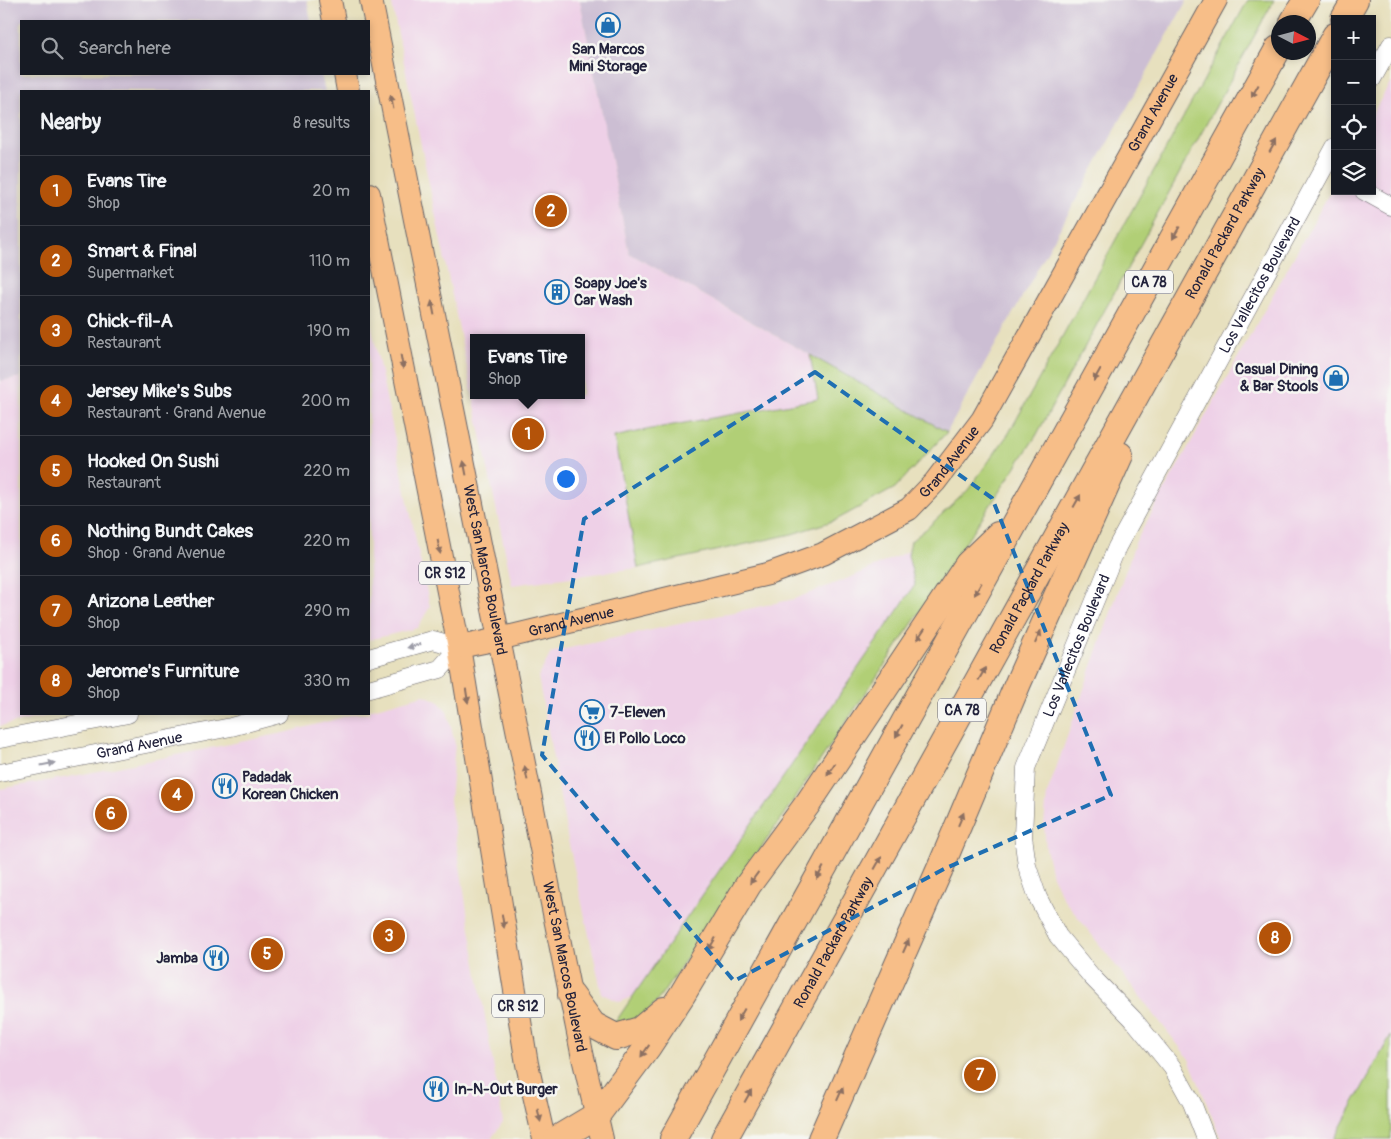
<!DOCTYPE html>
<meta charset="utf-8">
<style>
:root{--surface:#171b24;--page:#242831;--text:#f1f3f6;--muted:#9ea1a6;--line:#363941;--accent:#b45309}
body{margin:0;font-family:Pangolin,sans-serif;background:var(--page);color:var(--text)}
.controls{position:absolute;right:15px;top:15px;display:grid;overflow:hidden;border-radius:0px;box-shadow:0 2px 8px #0003}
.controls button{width:45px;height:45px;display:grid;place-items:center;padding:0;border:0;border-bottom:1px solid var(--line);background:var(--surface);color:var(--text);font:25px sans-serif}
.compass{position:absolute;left:1271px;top:15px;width:45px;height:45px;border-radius:50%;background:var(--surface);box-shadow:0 2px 8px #0003;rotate:96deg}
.you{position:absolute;left:565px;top:478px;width:18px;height:18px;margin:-12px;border:4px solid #fff;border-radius:50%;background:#1a73e8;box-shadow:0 0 0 8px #1a73e833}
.badge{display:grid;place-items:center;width:32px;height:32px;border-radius:50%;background:var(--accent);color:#fff;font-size:16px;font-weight:700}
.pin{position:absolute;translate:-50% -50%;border:2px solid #fff;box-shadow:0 1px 5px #0006}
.popup{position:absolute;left:470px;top:334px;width:115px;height:65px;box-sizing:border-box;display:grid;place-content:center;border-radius:0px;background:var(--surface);filter:drop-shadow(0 1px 4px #0005);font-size:16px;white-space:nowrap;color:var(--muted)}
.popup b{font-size:19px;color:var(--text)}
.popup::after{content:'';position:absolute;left:50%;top:100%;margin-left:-10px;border:10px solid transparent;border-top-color:var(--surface)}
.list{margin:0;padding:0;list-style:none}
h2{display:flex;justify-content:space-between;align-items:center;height:65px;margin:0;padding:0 20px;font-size:21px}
h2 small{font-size:16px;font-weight:400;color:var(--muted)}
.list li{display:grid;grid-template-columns:32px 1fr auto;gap:15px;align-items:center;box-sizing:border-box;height:70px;padding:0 20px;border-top:1px solid var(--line)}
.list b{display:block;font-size:19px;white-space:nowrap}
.list p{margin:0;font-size:16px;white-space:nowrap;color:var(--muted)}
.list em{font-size:16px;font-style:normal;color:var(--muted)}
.icon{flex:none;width:28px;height:28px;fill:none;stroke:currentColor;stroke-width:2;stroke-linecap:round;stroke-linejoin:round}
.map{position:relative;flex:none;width:1391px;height:1139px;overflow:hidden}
.search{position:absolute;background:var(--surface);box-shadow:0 2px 8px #0003;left:20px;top:20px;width:350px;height:55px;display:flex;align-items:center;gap:12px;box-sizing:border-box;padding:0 18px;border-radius:0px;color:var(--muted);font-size:19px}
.panel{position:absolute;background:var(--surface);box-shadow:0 2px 8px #0003;left:20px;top:90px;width:350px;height:625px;border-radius:0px}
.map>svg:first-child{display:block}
.built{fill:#eed0e7;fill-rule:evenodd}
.industrial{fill:#ccbed3}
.green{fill:#b1cf76;stroke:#6a7858}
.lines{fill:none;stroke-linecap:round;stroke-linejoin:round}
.minor-casing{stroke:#676469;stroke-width:19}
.major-casing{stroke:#676469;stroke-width:24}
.highway-casing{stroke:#676469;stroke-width:28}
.minor{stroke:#fff;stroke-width:18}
.major{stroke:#f7be88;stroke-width:22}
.highway{stroke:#f7be88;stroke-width:26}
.oneway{fill:#8c7062}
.oneway2{fill:#9c9ca7}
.marked{fill:none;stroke:#1f6fb2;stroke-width:4;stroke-dasharray:10 6;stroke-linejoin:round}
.labels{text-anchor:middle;stroke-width:5;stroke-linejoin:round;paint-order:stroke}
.shield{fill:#f6f6f2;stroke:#626272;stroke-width:1}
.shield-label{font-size:14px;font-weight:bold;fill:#22223b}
.poi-label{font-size:15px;font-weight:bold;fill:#22223b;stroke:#f6f6f2;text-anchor:start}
.street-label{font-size:15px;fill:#22223b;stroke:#f6f6f2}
</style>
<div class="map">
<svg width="1391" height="1139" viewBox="0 0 1391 1139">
<rect width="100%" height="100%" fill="#f6f6f2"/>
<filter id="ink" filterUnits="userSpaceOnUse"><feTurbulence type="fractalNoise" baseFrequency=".02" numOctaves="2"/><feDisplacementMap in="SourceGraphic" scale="10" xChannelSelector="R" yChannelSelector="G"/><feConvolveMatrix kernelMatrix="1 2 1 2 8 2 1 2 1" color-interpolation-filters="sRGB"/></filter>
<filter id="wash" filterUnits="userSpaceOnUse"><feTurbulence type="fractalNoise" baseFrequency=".0096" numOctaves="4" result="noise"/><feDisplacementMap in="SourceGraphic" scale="20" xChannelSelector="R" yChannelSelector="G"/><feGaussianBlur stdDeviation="1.12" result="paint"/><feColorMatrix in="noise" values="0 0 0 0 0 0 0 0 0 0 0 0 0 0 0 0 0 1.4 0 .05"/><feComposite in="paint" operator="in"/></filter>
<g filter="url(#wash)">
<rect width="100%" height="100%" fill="#e7e0be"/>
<!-- built -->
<g class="built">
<path d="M391,0H580L629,253L810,355L818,399L651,429L614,437L638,568L512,585ZM474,338H582V395H474Z"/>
<path d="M1391,81V1035L1334,1139H1221L1189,1059L1063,898L1052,876L1046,848L1044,825L1047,794L1136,541L1335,183V191H1372V115Z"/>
<path d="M369,315L430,607L417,628L369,640Z"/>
<path d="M21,377V714H55L0,726V381Z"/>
<path d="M909,551L908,555L915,585L633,996L620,1002L602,994L568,840L538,677L551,653L560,650L794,599L854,576Z"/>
<path d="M424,695L438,701L447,711L455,744L450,800L467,911L503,1122L491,1139H0V789L69,777L288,732L355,714H369V710Z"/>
</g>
<!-- industrial -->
<g class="industrial">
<path d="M0,0H307L311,21H21V74H321L325,91H21V377L0,381Z"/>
<path d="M580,0H1187L947,432L629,253Z"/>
</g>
<!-- green -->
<g class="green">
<path d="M1248,0H1274L1036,436L888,660L661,996L640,1021L614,1024L915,585L908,555L911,541L926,529L968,490L1009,433Z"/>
<path d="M810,355L947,432L895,488L836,520L792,534L638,568L614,437L651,429L818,399Z"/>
<path d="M1391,1035V1139H1334Z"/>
</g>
</g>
<g filter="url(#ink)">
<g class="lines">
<defs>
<g id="minor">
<path d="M1372,79L1391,45"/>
<path d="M1364,191L1391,206"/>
<path d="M369,658L433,640L459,647L440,669L369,689"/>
<path d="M0,739L128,714"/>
<path id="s1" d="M0,773L231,727L279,714"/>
<path id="s2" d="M1206,1139L1192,1103L1172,1067L1133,1019L1092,977L1058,936L1038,898L1027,866L1023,836L1026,768L1117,547L1335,147"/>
</g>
<g id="major">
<path d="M330,0L334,21"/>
<path id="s3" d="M371,0L582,1053L602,1139"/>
<path d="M345,74L348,91"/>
<path d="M369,194L459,647L527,1064L544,1139"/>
<path id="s4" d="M459,647L499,639L768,574L823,554L909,509L935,482L982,420L1216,0"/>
</g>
<g id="highway">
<path d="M1344,19L1355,0"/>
<path d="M1293,22L1306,0"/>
<path d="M571,995L593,1025L616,1037L640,1030L664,1010"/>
<path d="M557,1139L597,1115L647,1048L682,995L748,885L809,802L968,564L998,535"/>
<path d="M673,1139L1278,49"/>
<path id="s5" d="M724,1139C929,772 1130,403 1335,36"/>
<path d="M821,1139L942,864L1018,683L1120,455"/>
</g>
</defs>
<!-- minor casing -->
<use href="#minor" class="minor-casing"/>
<!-- major casing -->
<use href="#major" class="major-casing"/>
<!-- highway casing -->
<use href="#highway" class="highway-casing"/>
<!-- minor -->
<use href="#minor" class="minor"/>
<!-- major -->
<use href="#major" class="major"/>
<!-- highway -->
<use href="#highway" class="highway"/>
</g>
<!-- one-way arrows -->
<defs><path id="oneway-solid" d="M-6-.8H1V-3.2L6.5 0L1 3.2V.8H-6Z" transform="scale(1.25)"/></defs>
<g class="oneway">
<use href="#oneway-solid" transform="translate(1255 91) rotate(119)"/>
<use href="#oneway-solid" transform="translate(392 102) rotate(-101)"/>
<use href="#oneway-solid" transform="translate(1273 146) rotate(-61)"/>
<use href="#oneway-solid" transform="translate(1176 233) rotate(119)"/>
<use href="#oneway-solid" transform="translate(433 308) rotate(-101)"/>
<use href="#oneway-solid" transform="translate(402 362) rotate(79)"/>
<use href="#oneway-solid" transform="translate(1097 375) rotate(119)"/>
<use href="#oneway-solid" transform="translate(465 468) rotate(-101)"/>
<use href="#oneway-solid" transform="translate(1077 501) rotate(-61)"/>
<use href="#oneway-solid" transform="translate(439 547) rotate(79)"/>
<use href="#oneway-solid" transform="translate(978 589) rotate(119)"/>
<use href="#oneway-solid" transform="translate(921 634) rotate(124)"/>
<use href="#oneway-solid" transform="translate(1038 637) rotate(-66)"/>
<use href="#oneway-solid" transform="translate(982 674) rotate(-61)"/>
<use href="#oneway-solid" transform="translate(467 696) rotate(81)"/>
<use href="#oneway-solid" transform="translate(899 731) rotate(119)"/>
<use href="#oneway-solid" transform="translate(831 769) rotate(124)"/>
<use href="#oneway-solid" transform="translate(526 773) rotate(-101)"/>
<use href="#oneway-solid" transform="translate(961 819) rotate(-67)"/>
<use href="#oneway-solid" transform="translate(878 863) rotate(-61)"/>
<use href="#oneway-solid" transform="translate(820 873) rotate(119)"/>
<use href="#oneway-solid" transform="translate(754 878) rotate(126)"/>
<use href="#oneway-solid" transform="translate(503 921) rotate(81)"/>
<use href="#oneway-solid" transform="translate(712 944) rotate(121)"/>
<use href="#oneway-solid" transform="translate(906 946) rotate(-66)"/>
<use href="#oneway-solid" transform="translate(741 1015) rotate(119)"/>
<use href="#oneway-solid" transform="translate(645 1051) rotate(125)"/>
<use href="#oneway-solid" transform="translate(840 1094) rotate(-66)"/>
<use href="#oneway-solid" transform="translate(748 1096) rotate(-61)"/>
<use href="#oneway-solid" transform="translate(539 1115) rotate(77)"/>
</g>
<g class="oneway2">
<use href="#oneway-solid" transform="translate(414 646) rotate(165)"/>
<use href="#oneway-solid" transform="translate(48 764) rotate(-11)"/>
</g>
</g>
<!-- marked area -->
<path class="marked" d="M815,372L992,498L1111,795L944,869L734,981L542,755L584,519Z"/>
<!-- icons -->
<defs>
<symbol id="shop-ring" viewBox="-11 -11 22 22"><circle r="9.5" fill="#f6f6f2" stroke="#1f6fb2" stroke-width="1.5"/><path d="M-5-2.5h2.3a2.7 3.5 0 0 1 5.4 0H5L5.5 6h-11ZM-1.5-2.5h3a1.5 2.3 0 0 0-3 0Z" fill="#1f6fb2"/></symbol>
<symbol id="building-ring" viewBox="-11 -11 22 22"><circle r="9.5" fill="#f6f6f2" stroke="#1f6fb2" stroke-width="1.5"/><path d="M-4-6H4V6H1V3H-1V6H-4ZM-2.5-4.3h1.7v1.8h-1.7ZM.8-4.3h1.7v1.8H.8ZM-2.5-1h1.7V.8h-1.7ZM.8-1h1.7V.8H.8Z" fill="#1f6fb2"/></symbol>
<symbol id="supermarket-ring" viewBox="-11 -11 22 22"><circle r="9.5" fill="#f6f6f2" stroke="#1f6fb2" stroke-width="1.5"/><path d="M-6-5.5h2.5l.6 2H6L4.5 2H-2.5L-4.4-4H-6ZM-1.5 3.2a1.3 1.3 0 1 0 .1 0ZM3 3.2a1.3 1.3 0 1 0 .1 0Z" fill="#1f6fb2"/></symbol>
<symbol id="restaurant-ring" viewBox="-11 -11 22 22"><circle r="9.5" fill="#f6f6f2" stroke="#1f6fb2" stroke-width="1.5"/><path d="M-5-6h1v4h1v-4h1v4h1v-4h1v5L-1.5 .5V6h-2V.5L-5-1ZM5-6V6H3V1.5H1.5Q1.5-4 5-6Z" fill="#1f6fb2"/></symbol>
</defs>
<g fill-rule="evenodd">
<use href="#shop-ring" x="594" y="11" width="28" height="28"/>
<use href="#building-ring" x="543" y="278" width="28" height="28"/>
<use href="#shop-ring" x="1322" y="364" width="28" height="28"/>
<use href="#supermarket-ring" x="578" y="698" width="28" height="28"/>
<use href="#restaurant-ring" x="573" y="724" width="28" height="28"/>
<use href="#restaurant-ring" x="211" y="772" width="28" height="28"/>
<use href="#restaurant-ring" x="202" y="944" width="28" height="28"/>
<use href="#restaurant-ring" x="422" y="1075" width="28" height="28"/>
</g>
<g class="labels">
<!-- shield labels -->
<g class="shield">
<rect x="1125" y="270.5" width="48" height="23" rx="4"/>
<rect x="419" y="561.5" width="52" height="23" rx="4"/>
<rect x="938" y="698.5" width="48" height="23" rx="4"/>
<rect x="492" y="994.5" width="52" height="23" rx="4"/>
</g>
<g class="shield-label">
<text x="1149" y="287">CA 78</text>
<text x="445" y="578">CR S12</text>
<text x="962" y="715">CA 78</text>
<text x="518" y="1011">CR S12</text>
</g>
<!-- poi labels -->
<g class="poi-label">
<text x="608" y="54" text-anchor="middle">San Marcos<tspan x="608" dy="17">Mini Storage</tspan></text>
<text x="574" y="288">Soapy Joe's<tspan x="574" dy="17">Car Wash</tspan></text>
<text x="1318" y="374" text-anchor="end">Casual Dining<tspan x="1318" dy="17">&amp; Bar Stools</tspan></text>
<text x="610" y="717">7-Eleven</text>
<text x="604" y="743">El Pollo Loco</text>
<text x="242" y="782">Padadak<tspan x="242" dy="17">Korean Chicken</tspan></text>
<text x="198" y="963" text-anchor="end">Jamba</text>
<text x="454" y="1094">In-N-Out Burger</text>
</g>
<!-- street labels -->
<g class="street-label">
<text dy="5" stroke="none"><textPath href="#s4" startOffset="940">Grand Avenue</textPath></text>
<text dy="5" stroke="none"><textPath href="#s5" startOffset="1035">Ronald Packard Parkway</textPath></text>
<text dy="5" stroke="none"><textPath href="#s2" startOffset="966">Los Vallecitos Boulevard</textPath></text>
<text dy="5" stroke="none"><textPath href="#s4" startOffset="535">Grand Avenue</textPath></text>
<text dy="5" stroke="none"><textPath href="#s3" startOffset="581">West San Marcos Boulevard</textPath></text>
<text dy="5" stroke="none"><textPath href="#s5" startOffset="630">Ronald Packard Parkway</textPath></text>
<text dy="5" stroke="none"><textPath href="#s4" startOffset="115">Grand Avenue</textPath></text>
<text dy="5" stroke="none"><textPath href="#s2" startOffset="561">Los Vallecitos Boulevard</textPath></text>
<text dy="5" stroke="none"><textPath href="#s1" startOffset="142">Grand Avenue</textPath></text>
<text dy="5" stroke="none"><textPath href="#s5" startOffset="225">Ronald Packard Parkway</textPath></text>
<text dy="5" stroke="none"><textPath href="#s3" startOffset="986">West San Marcos Boulevard</textPath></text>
</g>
</g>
</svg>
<div class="controls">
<button>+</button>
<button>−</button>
<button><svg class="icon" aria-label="locate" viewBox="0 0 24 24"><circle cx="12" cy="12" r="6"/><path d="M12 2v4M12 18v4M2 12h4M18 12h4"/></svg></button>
<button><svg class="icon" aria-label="layers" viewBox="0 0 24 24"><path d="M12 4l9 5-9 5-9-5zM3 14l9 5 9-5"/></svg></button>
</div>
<svg class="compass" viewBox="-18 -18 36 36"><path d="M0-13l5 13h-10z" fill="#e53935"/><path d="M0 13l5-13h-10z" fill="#9ea1a6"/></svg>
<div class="you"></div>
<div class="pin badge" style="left:528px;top:434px">1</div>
<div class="popup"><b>Evans Tire</b>Shop</div>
<div class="pin badge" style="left:551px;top:211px">2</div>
<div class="pin badge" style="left:389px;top:936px">3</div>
<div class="pin badge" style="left:177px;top:795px">4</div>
<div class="pin badge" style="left:267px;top:954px">5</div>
<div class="pin badge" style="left:111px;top:814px">6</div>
<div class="pin badge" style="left:980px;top:1075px">7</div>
<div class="pin badge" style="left:1275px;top:938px">8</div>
<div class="search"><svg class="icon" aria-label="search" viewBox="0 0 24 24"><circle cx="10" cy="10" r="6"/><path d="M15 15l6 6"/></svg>Search here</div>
<section class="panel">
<h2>Nearby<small>8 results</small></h2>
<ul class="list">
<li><span class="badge">1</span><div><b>Evans Tire</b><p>Shop</p></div><em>20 m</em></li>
<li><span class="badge">2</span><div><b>Smart &amp; Final</b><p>Supermarket</p></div><em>110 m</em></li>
<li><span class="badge">3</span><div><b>Chick-fil-A</b><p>Restaurant</p></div><em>190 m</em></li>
<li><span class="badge">4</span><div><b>Jersey Mike's Subs</b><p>Restaurant · Grand Avenue</p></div><em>200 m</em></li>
<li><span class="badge">5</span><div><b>Hooked On Sushi</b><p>Restaurant</p></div><em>220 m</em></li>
<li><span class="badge">6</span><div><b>Nothing Bundt Cakes</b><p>Shop · Grand Avenue</p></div><em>220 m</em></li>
<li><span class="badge">7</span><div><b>Arizona Leather</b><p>Shop</p></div><em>290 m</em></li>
<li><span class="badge">8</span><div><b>Jerome's Furniture</b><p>Shop</p></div><em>330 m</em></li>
</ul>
</section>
</div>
